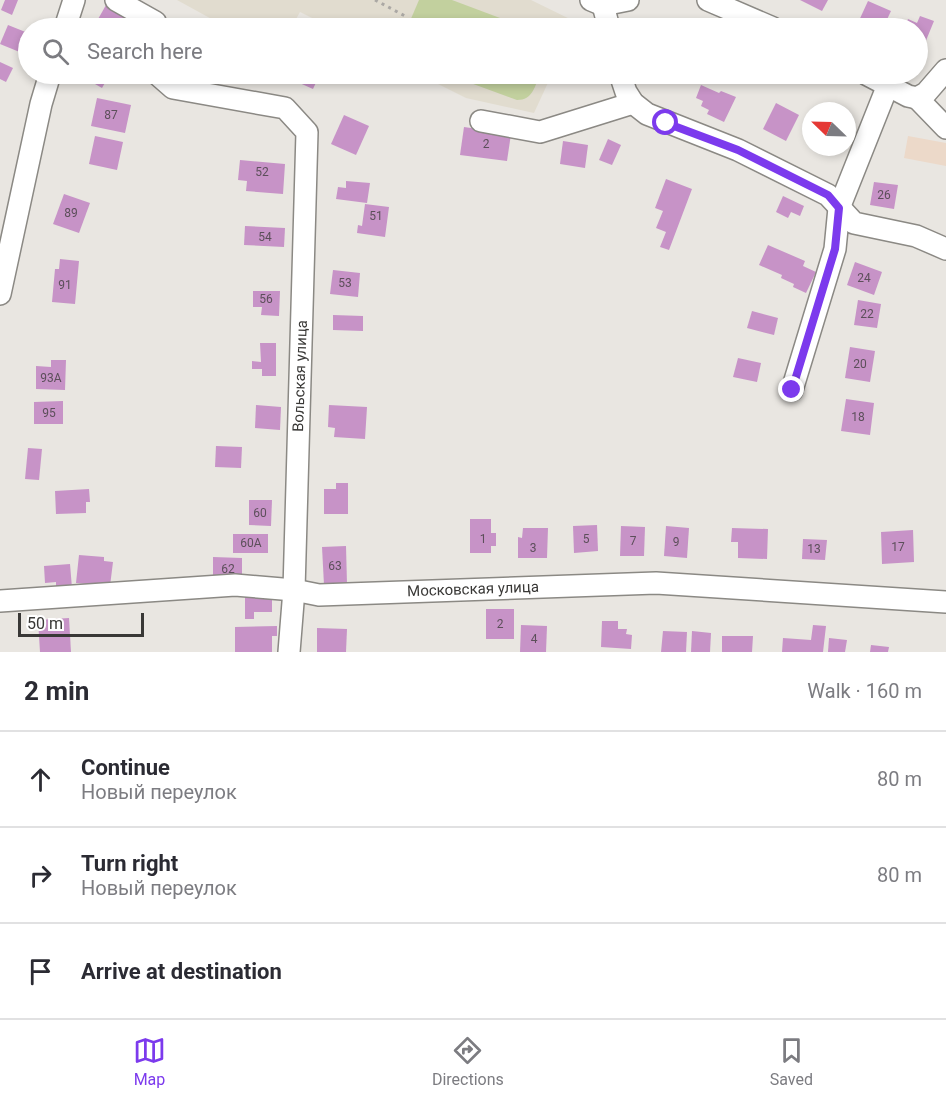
<!DOCTYPE html>
<meta charset="utf-8">
<style>
:root{--surface:#fff;--page:#f2f2f3;--text:#2b2b33;--muted:#7c7c81;--line:#e1e1e2;--accent:#7c3aed}
body{margin:0;font-family:Roboto,sans-serif;background:var(--page);color:var(--text)}
.compass{position:absolute;left:802px;top:102px;width:54px;height:54px;border-radius:50%;background:var(--surface);box-shadow:0 3px 9px #0003;rotate:293deg}
.scale{position:absolute;left:18px;bottom:15px;width:126px;box-sizing:border-box;padding-left:6px;border:3px solid #393836;border-top:0;font-size:16px;line-height:21px;white-space:nowrap;color:#393836;-webkit-text-stroke:4px #fff;paint-order:stroke}
.stop{position:absolute;width:18px;height:18px;margin:-14px;border:4px solid #7c3aed;border-radius:50%;background:#fff}
.stop.end{background:#7c3aed;border-color:#fff;box-shadow:0 2px 6px #0008}
.list{margin:0;padding:0;list-style:none}
h2{display:flex;justify-content:space-between;align-items:center;height:78px;margin:0;padding:0 24px;font-size:26px}
h2 small{font-size:20px;font-weight:400;color:var(--muted)}
.list li{display:grid;grid-template-columns:39px 1fr auto;gap:18px;align-items:center;box-sizing:border-box;height:96px;padding:0 24px;border-top:2px solid var(--line)}
.list b{display:block;font-size:22px;white-space:nowrap}
.list p{margin:0;font-size:20px;white-space:nowrap;color:var(--muted)}
.list em{font-size:20px;font-style:normal;color:var(--muted)}
.icon{flex:none;width:33px;height:33px;fill:none;stroke:currentColor;stroke-width:2;stroke-linecap:round;stroke-linejoin:round}
.map{position:relative;flex:none;width:946px;height:652px;overflow:hidden}
.search{position:absolute;background:var(--surface);box-shadow:0 3px 9px #0003;left:18px;right:18px;top:18px;height:66px;display:flex;align-items:center;gap:15px;box-sizing:border-box;padding:0 21px;border-radius:33px;color:var(--muted);font-size:22px}
.sheet{height:366px;background:var(--surface)}
nav{display:flex;justify-content:space-around;align-items:center;box-sizing:border-box;height:84px;border-top:2px solid var(--line);background:var(--surface);font-size:16px;color:var(--muted)}
nav a{display:grid;justify-items:center;gap:3px}
nav .on{color:var(--accent)}
.map>svg:first-child{display:block}
.built{fill:#e1dccf}
.industrial{fill:#ecd9c9}
.green{fill:#c2d09e}
.building{fill:#c793c7}
.lines{fill:none;stroke-linecap:round;stroke-linejoin:round}
.minor-casing{stroke:#8b8984;stroke-width:24}
.path{stroke:#aba8a4;stroke-width:3;stroke-dasharray:3 4.5;stroke-linecap:butt}
.minor{stroke:#fff;stroke-width:21}
.route{stroke:#7c3aed;stroke-width:8}
.labels{text-anchor:middle;stroke-width:4.5;stroke-linejoin:round;paint-order:stroke}
.number-label{font-size:12px;fill:#5c4f5a}
.street-label{font-size:15px;fill:#393836;stroke:#fff}
</style>
<div class="map">
<svg width="946" height="652" viewBox="0 0 946 652">
<rect width="100%" height="100%" fill="#e9e6e1"/>
<!-- built -->
<g class="built">
<path d="M177,0H531L576,22L573,28H332L300,12L291,28H228Z"/>
<path d="M418,74H552L534,113L466,98Z"/>
</g>
<!-- industrial -->
<path class="industrial" d="M908,136L946,143V166L904,158Z"/>
<!-- green -->
<g class="green">
<path d="M419,0H452L527,28H407Z"/>
<path d="M446,74H540C535,86 533,100 517,100Z"/>
</g>
<!-- building -->
<g class="building">
<path d="M5,0H18L12,15L1,10Z"/>
<path d="M800,0H828L822,11Z"/>
<path d="M868,1L891,11L883,28H866L857,25Z"/>
<path d="M106,5L148,28H93Z"/>
<path d="M920,16L934,21L925,43L918,40V28H904L908,19L917,23Z"/>
<path d="M8,25L28,33L22,53L0,44Z"/>
<path d="M0,62L13,68L6,82L0,79Z"/>
<path d="M82,74H110L102,88L81,76Z"/>
<path d="M298,74H320L313,89L295,81Z"/>
<path d="M701,85L719,93L721,91L736,97L724,122L707,114L709,110L701,106L703,101L696,98Z"/>
<path d="M97,98L131,105L125,133L91,126Z"/>
<path d="M776,103L799,115L786,141L763,129Z"/>
<path d="M344,115L369,126L356,155L331,144Z"/>
<path d="M464,127L511,134L507,161L460,155Z"/>
<path d="M95,136L123,142L117,170L89,164Z"/>
<path d="M608,139L621,145L612,165L599,160Z"/>
<path d="M563,141L588,145L585,168L560,164Z"/>
<path d="M240,160L285,164L283,194L246,191L247,181L238,180Z"/>
<path d="M666,179L692,189L669,250L660,247L666,232L656,228L663,211L655,208Z"/>
<path d="M346,181L370,183L367,203L336,199L338,187L346,188Z"/>
<path d="M874,182L898,185L894,209L870,205Z"/>
<path d="M64,194L90,203L79,233L53,224Z"/>
<path d="M783,196L804,206L800,216L791,212L788,218L776,212Z"/>
<path d="M365,204L389,207L385,237L357,233L358,225L362,226Z"/>
<path d="M245,226L285,228L284,247L244,245Z"/>
<path d="M768,245L805,261L803,266L816,272L806,293L793,287L794,284L781,278L782,275L759,265Z"/>
<path d="M60,259L79,261L75,304L52,302L55,269H59Z"/>
<path d="M855,262L882,272L874,295L847,285Z"/>
<path d="M333,270L360,273L358,297L330,294Z"/>
<path d="M253,291H280L279,316L261,315L262,307H253Z"/>
<path d="M858,300L881,304L877,328L854,325Z"/>
<path d="M752,311L778,318L774,335L747,328Z"/>
<path d="M333,315L363,316V331L333,330Z"/>
<path d="M260,343H276V376H262V369H252V361L261,362Z"/>
<path d="M850,347L875,351L870,382L845,378Z"/>
<path d="M738,358L761,363L757,382L733,377Z"/>
<path d="M51,360H66L65,390L36,389V366L51,367Z"/>
<path d="M846,399L874,403L870,435L841,431Z"/>
<path d="M63,401V424H34V402Z"/>
<path d="M256,405L281,407L280,430L255,428Z"/>
<path d="M329,405L367,407L365,439L334,437L335,428L328,427Z"/>
<path d="M216,446L242,447L241,468L215,467Z"/>
<path d="M28,448L42,449L39,480L25,479Z"/>
<path d="M336,483H348V514H324V489H336Z"/>
<path d="M89,489L90,502H86V513L56,514L55,491Z"/>
<path d="M249,500H272L271,526L249,525Z"/>
<path d="M470,519H491V533H496V546H491V553H470Z"/>
<path d="M597,525L598,551L574,553L573,526Z"/>
<path d="M621,526L645,527L644,556H620Z"/>
<path d="M666,526L689,528L687,558L664,556Z"/>
<path d="M523,528H548L547,558H518V537L522,538Z"/>
<path d="M732,528L768,529L767,559L738,558V542H731Z"/>
<path d="M913,530L914,562L882,564L881,532Z"/>
<rect x="233" y="534" width="35" height="19"/>
<path d="M803,539L827,540L825,560L802,559Z"/>
<path d="M346,546L347,584L324,585L322,547Z"/>
<path d="M79,555L104,557V561L113,562L110,586L76,583Z"/>
<path d="M213,557L242,558V580L213,579Z"/>
<path d="M70,564L72,588L56,590V582L45,583L44,566Z"/>
<path d="M245,597H272V612H254V619H245Z"/>
<rect x="486" y="609" width="28" height="30"/>
<path d="M69,618L71,652H40L38,620Z"/>
<path d="M602,621H618V629H627L626,634L632,635L631,649L601,647Z"/>
<path d="M521,625L547,626L546,652H520Z"/>
<path d="M813,625L826,626L823,652H782L783,638L811,640Z"/>
<path d="M277,626V636H272V652H235V627Z"/>
<path d="M317,628L347,629L346,652H317Z"/>
<path d="M663,631L687,632L686,652H661Z"/>
<path d="M692,631L711,633L710,652H691Z"/>
<path d="M722,636H753L752,652H722Z"/>
<path d="M829,638L847,640L845,652H828Z"/>
<path d="M871,645L889,647L888,652H870Z"/>
</g>
<g class="lines">
<defs>
<g id="minor">
<path d="M116,0L155,22L154,28"/>
<path d="M591,0L603,5L628,0"/>
<path d="M708,0L773,28"/>
<path d="M603,5L609,28"/>
<path d="M65,28L74,0"/>
<path d="M157,74L173,88L285,108L307,132L294,590L289,652"/>
<path d="M620,74L626,92L633,103L647,114L738,150L828,195L854,223L916,236L946,249"/>
<path d="M866,74L908,96L917,98"/>
<path d="M917,98L946,128"/>
<path d="M917,98L926,93L946,70"/>
<path d="M481,121L540,132L633,103"/>
<path d="M0,294L41,104L50,74"/>
<path d="M792,390L835,249L839,208L888,85"/>
<path d="M0,601L235,585L294,590L319,595L656,583L946,602"/>
</g>
</defs>
<!-- minor casing -->
<use href="#minor" class="minor-casing"/>
<!-- path -->
<path class="path" d="M375,0L407,17"/>
<!-- minor -->
<use href="#minor" class="minor"/>
</g>
<g class="lines">
<!-- route -->
<path class="route" d="M666,123L738,150L828,195L839,208L835,249L792,390"/>
</g>
<g class="labels">
<!-- number labels -->
<g class="number-label">
<text x="111" y="119">87</text>
<text x="486" y="148">2</text>
<text x="262" y="176">52</text>
<text x="884" y="199">26</text>
<text x="71" y="217">89</text>
<text x="376" y="220">51</text>
<text x="265" y="241">54</text>
<text x="864" y="282">24</text>
<text x="345" y="287">53</text>
<text x="65" y="289">91</text>
<text x="266" y="303">56</text>
<text x="867" y="318">22</text>
<text x="860" y="368">20</text>
<text x="51" y="382">93А</text>
<text x="49" y="417">95</text>
<text x="858" y="421">18</text>
<text x="260" y="517">60</text>
<text x="483" y="543">1</text>
<text x="586" y="543">5</text>
<text x="633" y="545">7</text>
<text x="676" y="546">9</text>
<text x="251" y="547">60А</text>
<text x="898" y="551">17</text>
<text x="533" y="552">3</text>
<text x="814" y="553">13</text>
<text x="335" y="570">63</text>
<text x="228" y="573">62</text>
<text x="500" y="628">2</text>
<text x="534" y="643">4</text>
</g>
<!-- street labels -->
<g class="street-label">
<text transform="translate(300 376) rotate(-88)" y="5">Вольская улица</text>
<text transform="translate(473 589) rotate(-2)" y="5">Московская улица</text>
</g>
</g>
</svg>
<svg class="compass" viewBox="-18 -18 36 36"><path d="M0-13l5 13h-10z" fill="#e53935"/><path d="M0 13l5-13h-10z" fill="#7c7c81"/></svg>
<div class="scale">50 m</div>
<div class="stop" style="left:666px;top:123px"></div>
<div class="stop end" style="left:792px;top:390px"></div>
<div class="search"><svg class="icon" aria-label="search" viewBox="0 0 24 24"><circle cx="10" cy="10" r="6"/><path d="M15 15l6 6"/></svg>Search here</div>
</div>
<section class="sheet">
<h2>2 min<small>Walk · 160 m</small></h2>
<ul class="list">
<li><svg class="icon" aria-label="ahead" viewBox="0 0 24 24"><path d="M12 20V5M6 11l6-6 6 6"/></svg><div><b>Continue</b><p>Новый переулок</p></div><em>80 m</em></li>
<li><svg class="icon" aria-label="right" viewBox="0 0 24 24"><path d="M7 20v-9h11M14 6l5 5-5 5"/></svg><div><b>Turn right</b><p>Новый переулок</p></div><em>80 m</em></li>
<li><svg class="icon" aria-label="arrive" viewBox="0 0 24 24"><path d="M6 21V4h12l-3 4 3 4H6"/></svg><div><b>Arrive at destination</b></div></li>
</ul>
</section>
<nav>
<a class="on"><svg class="icon" aria-label="map" viewBox="0 0 24 24"><path d="M3 6l6-2 6 2 6-2v14l-6 2-6-2-6 2zM9 4v14M15 6v14"/></svg>Map</a>
<a><svg class="icon" aria-label="directions" viewBox="0 0 24 24"><path d="M12 3l9 9-9 9-9-9zM9 14v-3h6M13 9l2 2-2 2"/></svg>Directions</a>
<a><svg class="icon" aria-label="saved" viewBox="0 0 24 24"><path d="M7 4h10v16l-5-4-5 4z"/></svg>Saved</a>
</nav>
